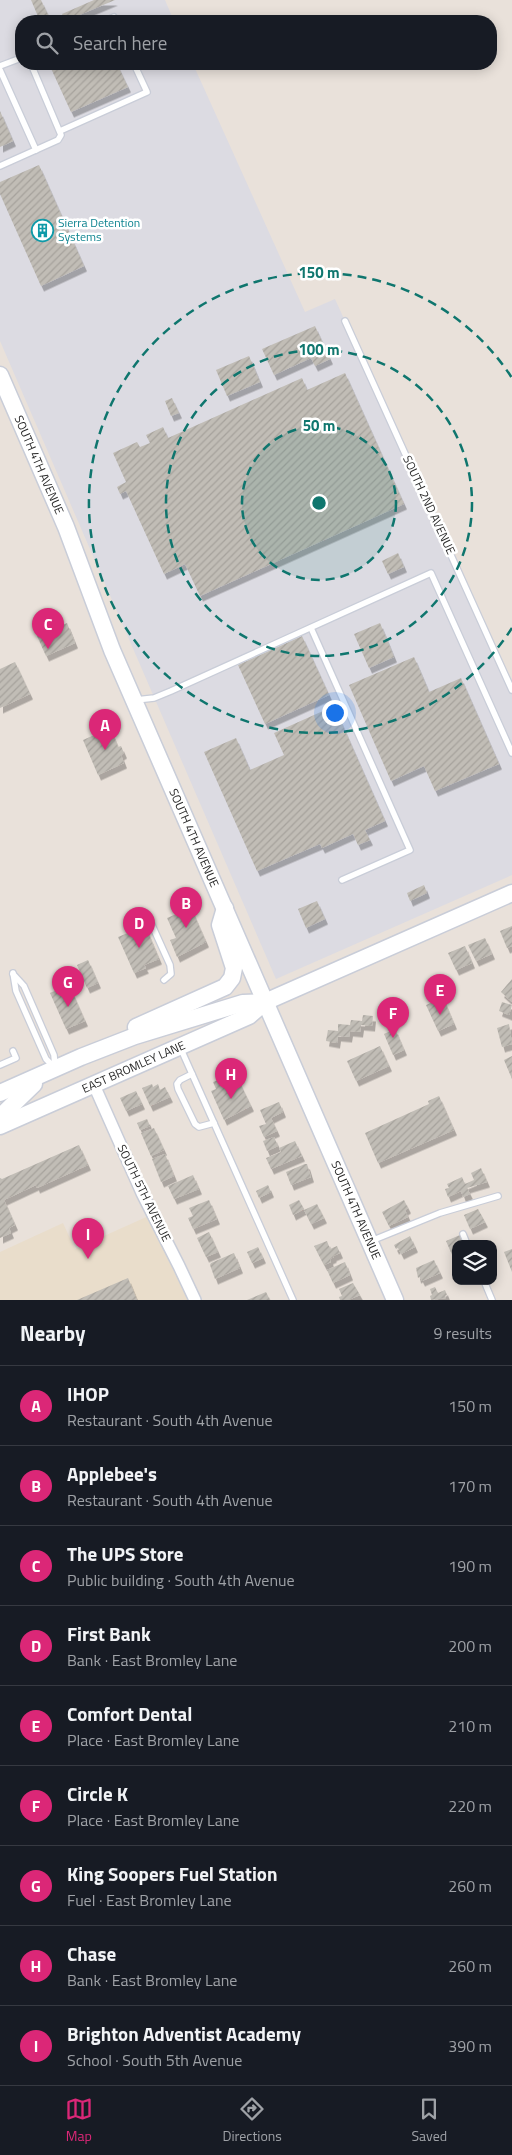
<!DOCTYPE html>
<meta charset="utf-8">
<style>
:root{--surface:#171b24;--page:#20242c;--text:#f1f3f6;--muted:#9ea1a6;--line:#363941;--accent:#db2777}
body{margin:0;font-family:"Titillium Web",sans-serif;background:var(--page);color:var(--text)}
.controls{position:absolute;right:15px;bottom:15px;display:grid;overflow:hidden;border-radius:10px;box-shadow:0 2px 12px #0003}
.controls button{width:45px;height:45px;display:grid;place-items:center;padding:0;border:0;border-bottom:1px solid var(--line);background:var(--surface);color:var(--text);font:25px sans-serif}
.you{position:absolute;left:334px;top:712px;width:18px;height:18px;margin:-12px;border:4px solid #fff;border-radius:50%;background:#1a73e8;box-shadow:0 0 0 8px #1a73e833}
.badge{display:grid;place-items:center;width:32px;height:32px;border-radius:50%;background:var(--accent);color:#fff;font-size:16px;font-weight:700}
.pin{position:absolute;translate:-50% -41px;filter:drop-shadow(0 1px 2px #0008)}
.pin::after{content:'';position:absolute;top:26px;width:18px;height:15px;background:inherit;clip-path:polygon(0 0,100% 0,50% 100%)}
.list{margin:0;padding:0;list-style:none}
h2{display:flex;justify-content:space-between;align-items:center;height:65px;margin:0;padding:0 20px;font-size:21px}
h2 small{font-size:16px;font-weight:400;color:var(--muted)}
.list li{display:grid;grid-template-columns:32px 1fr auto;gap:15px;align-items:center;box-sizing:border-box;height:80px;padding:0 20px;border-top:1px solid var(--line)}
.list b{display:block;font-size:19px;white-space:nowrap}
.list p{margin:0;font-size:16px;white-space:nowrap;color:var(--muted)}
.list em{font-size:16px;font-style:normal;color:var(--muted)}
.icon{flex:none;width:28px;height:28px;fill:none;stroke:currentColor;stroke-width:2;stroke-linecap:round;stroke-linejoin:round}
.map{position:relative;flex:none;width:512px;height:1300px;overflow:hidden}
.search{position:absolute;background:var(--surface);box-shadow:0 2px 12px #0003;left:15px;right:15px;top:15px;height:55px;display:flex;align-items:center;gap:12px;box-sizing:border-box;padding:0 18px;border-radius:20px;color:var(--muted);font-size:19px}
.sheet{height:785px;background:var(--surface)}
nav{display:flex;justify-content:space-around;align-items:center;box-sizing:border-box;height:70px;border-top:1px solid var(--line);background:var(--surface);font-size:14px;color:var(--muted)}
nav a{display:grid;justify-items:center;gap:2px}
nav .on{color:var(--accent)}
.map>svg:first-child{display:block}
.industrial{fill:#dcdbe2}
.education{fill:#e9ddcb}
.building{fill:url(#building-hatch);filter:url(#shadow)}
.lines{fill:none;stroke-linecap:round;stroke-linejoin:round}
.lane-casing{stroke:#c9cdd8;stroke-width:8}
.street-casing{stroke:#c9cdd8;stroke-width:14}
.secondary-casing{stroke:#c9cdd8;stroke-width:19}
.lane{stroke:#fff;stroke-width:5.5}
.street{stroke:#fff;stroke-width:11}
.secondary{stroke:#fff;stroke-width:16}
.ring{fill:none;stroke:#0f766e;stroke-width:2.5;stroke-dasharray:9 6}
.labels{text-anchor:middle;stroke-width:5;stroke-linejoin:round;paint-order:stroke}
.culture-label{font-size:12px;fill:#0d838f;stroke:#fff;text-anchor:start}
.street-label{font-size:12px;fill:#282828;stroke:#fff}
.centre{fill:#0f766e;stroke:#fff;stroke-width:2.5}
.ring-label{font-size:15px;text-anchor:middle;font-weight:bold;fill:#0f766e;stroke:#fff;stroke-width:5;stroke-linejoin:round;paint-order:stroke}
</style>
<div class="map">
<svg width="512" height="1300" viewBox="0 0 512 1300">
<defs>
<pattern id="building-hatch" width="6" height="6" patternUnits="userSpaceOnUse" patternTransform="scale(1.25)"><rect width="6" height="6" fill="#c1bdb6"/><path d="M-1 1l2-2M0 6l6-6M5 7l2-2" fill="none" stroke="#a6a29c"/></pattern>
<filter id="shadow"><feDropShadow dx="3" dy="5.5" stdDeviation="0" flood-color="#0004"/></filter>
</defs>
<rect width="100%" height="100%" fill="#e9e1da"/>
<!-- industrial -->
<path class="industrial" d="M0,0H165L174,21H21V64H193L305,312L335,299L512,689V875L276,979L0,341Z"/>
<!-- education -->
<path class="education" d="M153,1214L195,1300H0V1252L63,1223L75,1249Z"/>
<!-- building -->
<g class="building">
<path d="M31,0H41L51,21H40Z"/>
<path d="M94,0H115L65,21L62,14Z"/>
<path d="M49,64H117L128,87L71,112Z"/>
<path d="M0,111L13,141L0,147Z"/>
<path d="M39,165L84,266L41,286L0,194V182Z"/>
<path d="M315,326L330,359L315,366L311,358L274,375L262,349Z"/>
<path d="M249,356L260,382L227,396L216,370Z"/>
<path d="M345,373L404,504L200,596L185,564L164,574L126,491L120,494L117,487L126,482L113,453L137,442L140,447L150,443L146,435L163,427L168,438L302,378L307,390Z"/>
<path d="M172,398L179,413L171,416L165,401Z"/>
<path d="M398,553L404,567L388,574L382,561Z"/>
<path d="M67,623L75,643L46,656L37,636Z"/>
<path d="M380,623L394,657L369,668L354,634Z"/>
<path d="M302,636L329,695L265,724L238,665Z"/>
<path d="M414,657L429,692L461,678L499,764L435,791L424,766L391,781L349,685Z"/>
<path d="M15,662L30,694L0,708V669Z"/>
<path d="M334,706L385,821L365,830L370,840L358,845L353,834L322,848L320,844L257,871L204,752L236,738L250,770L284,755L274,733Z"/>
<path d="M110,728L118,747L121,746L124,753L121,755L124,763L98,775L83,740Z"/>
<path d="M424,885L427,893L410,901L407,893Z"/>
<path d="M317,901L325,919L306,928L298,909Z"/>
<path d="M191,908L206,942L177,957L170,940L176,938L167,918Z"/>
<path d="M145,926L159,959L144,965L146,968L134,973L118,937Z"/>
<path d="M512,926V946L507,948L500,931Z"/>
<path d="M485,938L492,954L476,961L468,945Z"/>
<path d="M465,946L472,963L456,970L448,953Z"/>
<path d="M88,960L98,983L87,988L77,965Z"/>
<path d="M512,979V1002L501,992Z"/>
<path d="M69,985L85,1021L66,1029L50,993Z"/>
<path d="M443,998L454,1024L438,1031L426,1005Z"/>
<path d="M502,1002L512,1005L509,1015L499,1011Z"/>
<path d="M363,1015L373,1016L372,1026L361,1025L360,1032L350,1031L349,1037L338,1036L337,1043L326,1041L328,1030L338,1031V1024L350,1025L351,1020L362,1021Z"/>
<path d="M509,1024L512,1044L502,1047L497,1028Z"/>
<path d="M395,1029L404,1050L393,1055L384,1034Z"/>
<path d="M380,1046L389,1066L356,1081L347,1061Z"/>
<path d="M512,1056V1079L504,1060Z"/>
<path d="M230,1075L233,1081L238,1079L251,1106L224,1120L211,1091L216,1089L213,1082Z"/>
<path d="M152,1084L153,1087L158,1084L160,1090L165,1087L170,1097L150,1106L142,1088Z"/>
<path d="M136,1091L142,1104L126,1111L120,1098Z"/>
<path d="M439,1096L454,1130L378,1163L365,1133L429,1104L428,1101Z"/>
<path d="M279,1102L283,1112L271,1118L277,1131L264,1137L259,1126L266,1124L260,1110Z"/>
<path d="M147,1119L150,1126L140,1130L137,1123Z"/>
<path d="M154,1128L164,1150L151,1156L141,1133Z"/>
<path d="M274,1137L278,1146L267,1151L263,1141Z"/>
<path d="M295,1141L302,1156L271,1169L266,1158L281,1152L279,1148Z"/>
<path d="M79,1145L88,1165L37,1188L36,1185L4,1200L15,1225L9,1228L11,1233L0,1238V1178L2,1179Z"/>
<path d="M165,1154L174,1176L161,1182L152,1159Z"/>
<path d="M305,1164H307L311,1177L291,1185L286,1172Z"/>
<path d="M481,1168L487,1182L467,1188L470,1194L463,1197L461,1191L448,1197L445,1189L449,1188L447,1184L462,1177L465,1184L474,1180L471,1173Z"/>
<path d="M193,1175L199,1189L174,1199L168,1186Z"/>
<path d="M268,1185L271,1192L259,1198L256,1191Z"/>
<path d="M209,1200L217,1219L193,1229L188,1218L193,1216L189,1208Z"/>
<path d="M299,1200L304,1209L293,1215L289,1205Z"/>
<path d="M404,1200L408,1208L405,1210L408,1217L389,1226L382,1212Z"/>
<path d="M317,1204L324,1218L311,1224L304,1210Z"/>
<path d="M478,1209L485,1222L470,1229L464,1215Z"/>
<path d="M209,1232L218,1252L206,1257L197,1238Z"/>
<path d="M460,1235L464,1244H456V1264L446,1241Z"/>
<path d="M410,1236L415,1247L401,1254L398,1248L396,1249L394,1245Z"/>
<path d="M327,1241L330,1249L337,1246L340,1253L333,1256L334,1257L330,1259L331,1262L324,1265L314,1246Z"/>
<path d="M258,1247L263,1258L252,1263L247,1252Z"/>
<path d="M512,1249V1272L504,1252Z"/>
<path d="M234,1253L240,1268L215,1279L210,1265L211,1263Z"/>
<path d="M434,1260L440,1273L422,1281L420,1277L418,1278L416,1268Z"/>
<path d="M345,1262L350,1275L333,1283L327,1270Z"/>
<path d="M128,1278L137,1300H77Z"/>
<path d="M353,1283L360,1295L348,1300H340L339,1297L342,1296L339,1289Z"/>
<path d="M435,1287L438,1293L445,1290L447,1295L445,1296L446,1298L431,1300L430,1296L432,1295L430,1289Z"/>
<path d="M266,1292L270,1300H247Z"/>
</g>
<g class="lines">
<defs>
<g id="lane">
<path d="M105,21L114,17L116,21"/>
<path d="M0,66L21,58"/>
<path d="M0,70L36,150"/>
<path d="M60,131L147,92L134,64"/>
<path d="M0,166L58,140L61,135L31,64"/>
<path d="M345,321L512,690"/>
<path d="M311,628L410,850L342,880"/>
<path d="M136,700L154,698L171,691L431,573L512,753"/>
<path d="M147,914L170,965L171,974L164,980"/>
<path d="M13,973L16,991L46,1059L54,1067"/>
<path d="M13,974L24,986L54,1055L55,1067"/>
<path d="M180,1047L293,1300"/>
<path d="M0,1065L16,1058L13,1051"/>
<path d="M192,1074L180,1080L177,1084L178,1089L195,1124L199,1127L214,1123"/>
<path d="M463,1234L467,1244"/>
<path d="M371,1241L440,1213L498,1196"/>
<path d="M484,1281L492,1300"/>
</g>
<path id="street" d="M94,1085L142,1193L179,1266L195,1300"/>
<g id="secondary">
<path id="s1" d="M0,375L66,527L112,650L395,1300"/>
<path d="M136,1027L225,987L232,978L234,968L220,925L225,908"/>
<path d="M0,1093L81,1057L135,1036L243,1003L265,1002L512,893"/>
<path d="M0,1117L34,1084"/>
<path id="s2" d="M0,1126L249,1016L265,1002"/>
</g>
</defs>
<!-- lane casing -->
<use href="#lane" class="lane-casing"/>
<!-- street casing -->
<use href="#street" class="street-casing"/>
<!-- secondary casing -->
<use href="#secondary" class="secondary-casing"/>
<!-- lane -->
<use href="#lane" class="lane"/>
<!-- street -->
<use href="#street" class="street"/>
<!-- secondary -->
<use href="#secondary" class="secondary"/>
</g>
<!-- distance rings -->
<circle cx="319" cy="503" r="77" fill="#0f766e" fill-opacity=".12"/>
<g class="ring">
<circle cx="319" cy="503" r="77"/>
<circle cx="319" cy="503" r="153"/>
<path d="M512 628A230 230 0 1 1 512 378"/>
</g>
<!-- icons -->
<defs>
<symbol id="building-ring" viewBox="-11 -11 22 22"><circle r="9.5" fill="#fff" stroke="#0f9aa8" stroke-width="1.5"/><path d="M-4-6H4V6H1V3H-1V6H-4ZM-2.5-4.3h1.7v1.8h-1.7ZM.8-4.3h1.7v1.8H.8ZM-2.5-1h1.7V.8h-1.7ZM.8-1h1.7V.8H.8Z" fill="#0f9aa8"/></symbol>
</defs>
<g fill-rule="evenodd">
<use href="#building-ring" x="30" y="218" width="25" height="25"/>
</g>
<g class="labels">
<!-- culture labels -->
<g class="culture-label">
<text x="58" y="227">Sierra Detention<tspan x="58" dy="14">Systems</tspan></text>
</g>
<!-- street labels -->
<g class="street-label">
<text dy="4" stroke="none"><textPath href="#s1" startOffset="98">SOUTH 4TH AVENUE</textPath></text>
<text transform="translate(429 505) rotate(65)" y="4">SOUTH 2ND AVENUE</text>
<text dy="4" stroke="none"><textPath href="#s1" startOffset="502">SOUTH 4TH AVENUE</textPath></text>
<text dy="4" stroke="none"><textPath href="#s2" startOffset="146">EAST BROMLEY LANE</textPath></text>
<text transform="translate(144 1193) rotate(64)" y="4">SOUTH 5TH AVENUE</text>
<text dy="4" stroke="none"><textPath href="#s1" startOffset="908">SOUTH 4TH AVENUE</textPath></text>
</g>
</g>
<circle cx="319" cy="503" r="8" class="centre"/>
<g class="ring-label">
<text x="319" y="278">150 m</text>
<text x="319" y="355">100 m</text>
<text x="319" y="431">50 m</text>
</g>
</svg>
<div class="controls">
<button><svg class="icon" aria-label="layers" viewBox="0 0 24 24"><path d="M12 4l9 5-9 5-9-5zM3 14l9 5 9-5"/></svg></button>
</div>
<div class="you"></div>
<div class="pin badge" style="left:105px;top:750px">A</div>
<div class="pin badge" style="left:186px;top:928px">B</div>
<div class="pin badge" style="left:48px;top:649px">C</div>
<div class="pin badge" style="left:139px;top:948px">D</div>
<div class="pin badge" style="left:440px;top:1015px">E</div>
<div class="pin badge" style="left:393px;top:1038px">F</div>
<div class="pin badge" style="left:68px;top:1007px">G</div>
<div class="pin badge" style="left:231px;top:1099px">H</div>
<div class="pin badge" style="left:88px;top:1259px">I</div>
<div class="search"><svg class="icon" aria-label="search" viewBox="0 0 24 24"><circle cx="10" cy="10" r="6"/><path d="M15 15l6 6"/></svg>Search here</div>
</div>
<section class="sheet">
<h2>Nearby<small>9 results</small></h2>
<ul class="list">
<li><span class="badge">A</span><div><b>IHOP</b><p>Restaurant · South 4th Avenue</p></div><em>150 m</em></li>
<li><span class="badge">B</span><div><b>Applebee's</b><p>Restaurant · South 4th Avenue</p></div><em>170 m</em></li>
<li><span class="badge">C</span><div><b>The UPS Store</b><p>Public building · South 4th Avenue</p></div><em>190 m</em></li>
<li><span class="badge">D</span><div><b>First Bank</b><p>Bank · East Bromley Lane</p></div><em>200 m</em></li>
<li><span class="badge">E</span><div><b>Comfort Dental</b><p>Place · East Bromley Lane</p></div><em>210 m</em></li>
<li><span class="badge">F</span><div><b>Circle K</b><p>Place · East Bromley Lane</p></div><em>220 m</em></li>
<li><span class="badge">G</span><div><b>King Soopers Fuel Station</b><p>Fuel · East Bromley Lane</p></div><em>260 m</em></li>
<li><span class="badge">H</span><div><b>Chase</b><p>Bank · East Bromley Lane</p></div><em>260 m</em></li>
<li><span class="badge">I</span><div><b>Brighton Adventist Academy</b><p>School · South 5th Avenue</p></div><em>390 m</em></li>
</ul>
</section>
<nav>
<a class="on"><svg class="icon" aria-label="map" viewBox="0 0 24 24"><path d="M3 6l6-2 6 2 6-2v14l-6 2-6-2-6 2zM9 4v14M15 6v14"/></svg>Map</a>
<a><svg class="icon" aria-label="directions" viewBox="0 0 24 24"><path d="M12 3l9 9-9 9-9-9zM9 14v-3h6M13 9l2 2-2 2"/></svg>Directions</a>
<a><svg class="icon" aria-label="saved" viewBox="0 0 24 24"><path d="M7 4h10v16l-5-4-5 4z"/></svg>Saved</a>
</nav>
